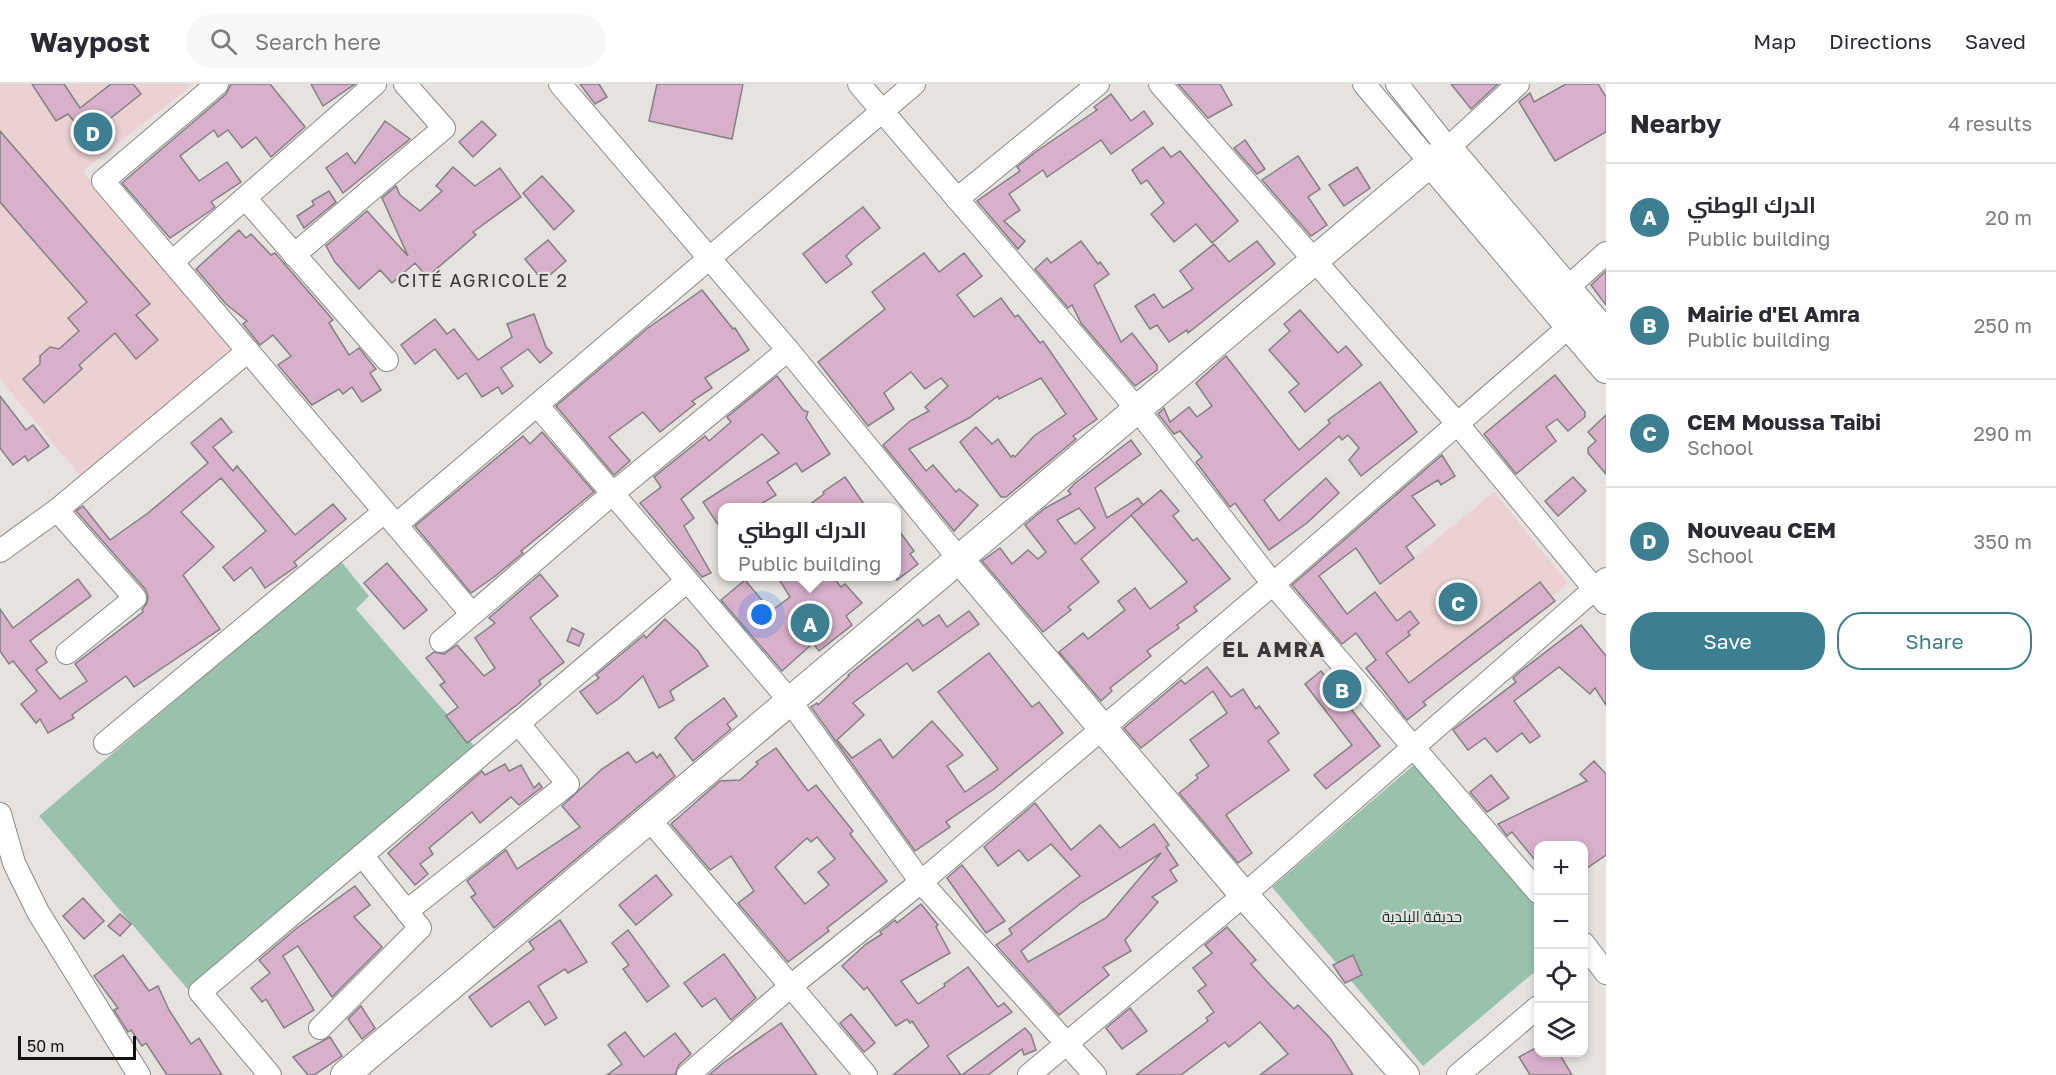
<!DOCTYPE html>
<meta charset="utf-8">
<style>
:root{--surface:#fff;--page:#f7f7f7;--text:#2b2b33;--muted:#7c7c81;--line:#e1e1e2;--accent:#3d7f90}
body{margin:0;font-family:"Golos Text",Cairo,sans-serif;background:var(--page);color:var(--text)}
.controls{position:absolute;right:18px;bottom:18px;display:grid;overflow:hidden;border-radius:12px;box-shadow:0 3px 9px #0003}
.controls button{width:54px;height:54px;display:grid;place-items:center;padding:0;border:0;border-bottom:2px solid var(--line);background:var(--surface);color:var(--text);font:30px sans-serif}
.scale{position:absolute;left:18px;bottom:15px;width:118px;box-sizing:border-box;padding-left:6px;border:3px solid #121110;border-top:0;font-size:16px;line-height:21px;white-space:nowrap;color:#121110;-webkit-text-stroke:4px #e5e2df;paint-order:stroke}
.you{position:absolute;left:762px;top:531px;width:21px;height:21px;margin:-15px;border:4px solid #fff;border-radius:50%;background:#1a73e8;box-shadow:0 0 0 9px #1a73e833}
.badge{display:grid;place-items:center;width:39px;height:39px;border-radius:50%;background:var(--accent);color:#fff;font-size:20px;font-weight:700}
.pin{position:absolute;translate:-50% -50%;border:3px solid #fff;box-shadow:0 2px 6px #0006}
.popup{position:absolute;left:718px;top:419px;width:183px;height:78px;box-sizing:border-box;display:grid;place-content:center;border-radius:12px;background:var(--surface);filter:drop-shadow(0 2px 4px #0005);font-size:20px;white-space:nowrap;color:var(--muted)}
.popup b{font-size:22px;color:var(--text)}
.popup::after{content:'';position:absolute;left:50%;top:100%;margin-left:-12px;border:12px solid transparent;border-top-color:var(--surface)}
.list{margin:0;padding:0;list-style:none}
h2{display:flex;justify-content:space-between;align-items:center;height:78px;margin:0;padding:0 24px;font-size:26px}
h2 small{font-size:20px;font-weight:400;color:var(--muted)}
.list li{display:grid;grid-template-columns:39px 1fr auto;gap:18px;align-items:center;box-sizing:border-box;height:108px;padding:0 24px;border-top:2px solid var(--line)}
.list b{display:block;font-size:22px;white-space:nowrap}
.list p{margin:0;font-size:20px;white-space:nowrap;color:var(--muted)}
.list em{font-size:20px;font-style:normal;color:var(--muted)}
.actions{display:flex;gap:12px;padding:18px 24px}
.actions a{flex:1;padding:14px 0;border:2px solid var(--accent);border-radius:24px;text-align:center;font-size:21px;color:var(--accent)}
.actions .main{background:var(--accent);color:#fff}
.icon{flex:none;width:33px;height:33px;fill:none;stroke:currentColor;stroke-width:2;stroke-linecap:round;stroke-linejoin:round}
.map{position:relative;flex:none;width:1606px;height:991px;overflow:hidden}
header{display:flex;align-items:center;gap:36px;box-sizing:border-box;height:84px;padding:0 30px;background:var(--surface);border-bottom:2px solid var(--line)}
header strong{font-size:28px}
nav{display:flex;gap:33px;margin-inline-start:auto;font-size:21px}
.search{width:420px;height:54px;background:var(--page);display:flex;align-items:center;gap:15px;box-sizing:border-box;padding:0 21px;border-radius:33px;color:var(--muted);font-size:22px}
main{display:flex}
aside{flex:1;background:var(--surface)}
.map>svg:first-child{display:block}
.education{fill:#ecd1d2}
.green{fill:#99c2ac}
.building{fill:#d8b0ca;stroke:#838082;stroke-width:1.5;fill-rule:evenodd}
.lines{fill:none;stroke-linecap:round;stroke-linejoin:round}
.minor-casing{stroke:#8c8987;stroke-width:24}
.major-casing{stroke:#8c8987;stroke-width:30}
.minor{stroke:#fff;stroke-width:22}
.major{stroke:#fff;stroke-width:28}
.labels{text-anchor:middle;stroke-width:4.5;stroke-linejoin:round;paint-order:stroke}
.park-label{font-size:15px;fill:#0b3221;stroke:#e5e2df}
.quarter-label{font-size:18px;letter-spacing:1.5px;fill:#3a3736;stroke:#e5e2df}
.district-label{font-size:21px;font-weight:bold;letter-spacing:1.5px;fill:#3a3736;stroke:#e5e2df}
</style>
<header>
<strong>Waypost</strong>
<div class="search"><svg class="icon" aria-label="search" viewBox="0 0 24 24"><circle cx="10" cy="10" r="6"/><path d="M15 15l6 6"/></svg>Search here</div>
<nav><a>Map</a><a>Directions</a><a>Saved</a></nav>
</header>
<main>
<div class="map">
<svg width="1606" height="991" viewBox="0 0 1606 991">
<rect width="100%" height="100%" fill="#e5e2df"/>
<!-- education -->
<g class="education">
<path d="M0,0H193L83,87L230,265L83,395L0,295Z"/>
<path d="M1494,408L1568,499L1420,625L1351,542L1374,522L1367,513Z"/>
</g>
<!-- green -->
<g class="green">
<path d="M340,476L369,512L356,525L477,665L191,909L39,732Z"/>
<path d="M1416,679L1538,823V885L1423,982L1272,803Z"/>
</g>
<!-- building -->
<g class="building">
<path d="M32,0H64L80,24L111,0H133L141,10L87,53L68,30L56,37Z"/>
<path d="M231,0H270L305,43L271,73L256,53L242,64L228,46L218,53L214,46L180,72L199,97L227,78L241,98L211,118L215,123L210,127L170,154L122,99L226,10Z"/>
<path d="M311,0H355L323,22Z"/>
<path d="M580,0H599L607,13L595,20Z"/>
<path d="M657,0H743L732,55L649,37Z"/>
<path d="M1178,0H1220L1232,21L1208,34Z"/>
<path d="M1451,0H1498L1471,25Z"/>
<path d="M1566,0H1598L1606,13V48L1555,77L1519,18L1530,9L1534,18Z"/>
<path d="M1111,10L1131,37L1144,27L1153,40L1111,70L1101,56L1047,93L1043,86L1009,110L1020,126L1004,137L1025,157L1018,165L977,117L1020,87L1017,83L1037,67L1097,26L1094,23Z"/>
<path d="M385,37L410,55L343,109L326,84L347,69L355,80Z"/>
<path d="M482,37L496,51L473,73L459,58Z"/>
<path d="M0,47L150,220L136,231L158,256L136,275L115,249L79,281L82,285L44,319L23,295L40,280V272L50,263L59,265L79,247L68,234L87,218L0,118Z"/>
<path d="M1245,56L1265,85L1257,90L1234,64Z"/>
<path d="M1163,63L1171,73L1180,67L1238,137L1212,159L1196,140L1174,158L1151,130L1164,119L1147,96L1141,100L1132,86Z"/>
<path d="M1298,72L1320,105L1308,113L1327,141L1311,152L1262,96Z"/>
<path d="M453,83L475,102L500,84L521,113L473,148L476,151L427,193L415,179L392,199L380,186L359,205L335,178L326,162L367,127L408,172L382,114L396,102L400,111L420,127L442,107L436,102Z"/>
<path d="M1357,83L1370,104L1344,122L1329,101Z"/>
<path d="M542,92L574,127L554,146L523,109Z"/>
<path d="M329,107L336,118L304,144L297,132L314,121L312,117Z"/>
<path d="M863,123L880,144L853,165L846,172L852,180L826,199L803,170Z"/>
<path d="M239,146L246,154L251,150L271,171L275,169L333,236L329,239L349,271L359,264L376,285L370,289L381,306L362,318L352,303L343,310L339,305L312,321L278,281L291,272L273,251L260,261L243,240L247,237L226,220L196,185Z"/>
<path d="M548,156L566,177L543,197L525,175Z"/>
<path d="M1081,157L1098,180L1100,178L1109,190L1094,201L1121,258L1132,249L1157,281V286L1135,302L1081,239L1072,221L1068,224L1035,185L1047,174L1051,179Z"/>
<path d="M1257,157L1275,180L1188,249L1187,246L1169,258L1157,241L1150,245L1135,222L1154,210L1163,224L1193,205L1180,187L1214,160L1229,178Z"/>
<path d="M924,169L939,188L964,169L982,192L957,211L974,233L1001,214L1015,233L1018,231L1040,259L1043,257L1097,335L1073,352L1076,355L1006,413H1001L960,358L976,343L992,360L998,355L1011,373L1013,371L1015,373L1034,352L1066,330L1041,294L999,315L998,312L969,334L909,365L926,387L933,381L956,408L959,405L978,421L954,447L883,361L910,337L929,327L925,323L948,302L941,294L925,305L911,288L884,309L894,325L868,342L818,278L885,225L872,208Z"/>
<path d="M1606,187V221L1591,201Z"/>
<path d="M702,206L733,245L735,244L749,266L705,294L712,304L692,317L695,320L660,348L643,328L609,353L630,377L614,391L556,322L648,244Z"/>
<path d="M1300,226L1338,269L1346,262L1362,281L1305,328L1289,308L1299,300L1269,266L1290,247L1284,240Z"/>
<path d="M534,230L546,263L552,269L540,279L528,265L501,284L513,302L502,310L498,303L482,313L466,289L458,295L435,265L415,280L401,261L435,235L447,250L454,245L478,276L512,253L507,240Z"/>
<path d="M1226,272L1299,366L1330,339L1328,336L1380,298L1417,348L1361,392L1349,376L1359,364L1348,351L1342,356L1339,352L1264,416L1279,437L1326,394L1339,409L1307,439L1269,466L1235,419L1230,423L1196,378L1202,373L1180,347L1174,350L1158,330L1164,324L1170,338L1189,323L1197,333L1212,322L1196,299Z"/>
<path d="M1555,291L1585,328V333L1568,347L1557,335L1546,343L1556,357L1516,390L1484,350Z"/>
<path d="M777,292L803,326L808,328L806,334L830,370L802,388L796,379L767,398L776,411L756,423H723V448L703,418L779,369L762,350L681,415L694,434L684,442L711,489L702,493L640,419L661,403L654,393L705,352L709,357L731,338L727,333Z"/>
<path d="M0,312L26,346L33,341L49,362L28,377L25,372L13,381L0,364Z"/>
<path d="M1606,331V390L1588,369V364L1596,357L1588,348Z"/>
<path d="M221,334L232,348L213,363L233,387L237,382L295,451L333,420L346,435L294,478L297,482L265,504L251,483L234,497L223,483L266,447L221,394L181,428L214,463L183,491L220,545L134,603L126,592L72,631L74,634L48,649L40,635L36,639L21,620L37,607L13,577L9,580L0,567V525L13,544L78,495L91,512L30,557L47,578L36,586L60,615L87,597L75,580L143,528L142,526L147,519L148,512L145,505L76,427L83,422L110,456L148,429L208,379L191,359Z"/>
<path d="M542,348L594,408L521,467L523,469L494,493L471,509L415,442L523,352L530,360Z"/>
<path d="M1131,356L1141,370L1095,404L1107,434L1138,414L1143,421L1081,475L1099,498L1068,523L1071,526L1043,548L982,477L1000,464L1012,480L1028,466L1038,475L1046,468L1025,441L1045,424L1071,410L1068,407L1074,400ZM1079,424L1095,444L1075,460L1057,436Z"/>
<path d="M1442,371L1455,392L1441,401L1438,396L1412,412L1435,441L1406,463L1414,474L1380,500L1356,464L1319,492L1347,530L1375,508L1397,537L1410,527L1419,539L1408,548L1410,551L1386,569L1409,599L1540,498L1555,517L1423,618L1426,621L1407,636L1366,584L1376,576L1356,549L1342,560L1292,501Z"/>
<path d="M845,393L866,423H806L824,410L823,408Z"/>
<path d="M1573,393L1586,407L1558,432L1545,417Z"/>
<path d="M1161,406L1179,427L1173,432L1193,457L1197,454L1230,495L1194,523L1197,527L1177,541L1179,544L1147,567L1151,572L1110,604L1112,607L1101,617L1059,568L1083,549L1088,555L1125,526L1118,517L1135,504L1150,525L1187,498L1131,431Z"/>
<path d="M897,444L914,467L910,470L918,480L897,496Z"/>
<path d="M387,479L427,526L404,545L364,499Z"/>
<path d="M540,490L558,512L530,534L564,578L539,597L541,600L518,620L467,659L446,632L458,623L440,601L445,598L426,574L434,568L444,570L457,561L484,592L495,584L475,554L495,539L489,534Z"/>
<path d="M777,492H832L841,503L845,500L862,519L846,532L852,541L819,567L813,559L782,587L721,516L745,496L771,527L790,513Z"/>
<path d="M969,527L979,540L913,587L907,579L853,619L864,631L837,656L852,674L880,655L893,674L932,637L963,671L947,682L965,708L998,685L938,608L989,569L1032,623L1039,618L1063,649L994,705L946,738L950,743L915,767L811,623L817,619L818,621L849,592L848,591L918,535L923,542L939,531L947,543Z"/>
<path d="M665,535L698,567L708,582L670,607L674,616L659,624L643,592L618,615L597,630L580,608L599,594L596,591L644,551L646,554Z"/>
<path d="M1581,541L1606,572V621L1595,604L1590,610L1559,583L1514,617L1540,652L1530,659L1522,649L1497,668L1485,654L1468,666L1453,646L1516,598L1513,594L1522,586Z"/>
<path d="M572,544L584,550L579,562L567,557Z"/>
<path d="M1207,583L1231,613L1243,605L1256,625L1259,622L1279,649L1268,657L1289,686L1226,731L1252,769L1238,779L1179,709L1198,694L1196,691L1209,682L1190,656L1227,629L1213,607L1141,664L1124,644L1181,596L1185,600Z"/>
<path d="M1321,587L1380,662L1326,705L1314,691L1352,661L1305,600Z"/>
<path d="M724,614L737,632L727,640L731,645L693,677L675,654L686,642Z"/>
<path d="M776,664L808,707L816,701L853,747L850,750L887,797L827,844L829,847L788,878L738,819L754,807L731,772L710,786L671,740L720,697L740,696L758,680L756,678ZM817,753L835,775L818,788L829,801L805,820L775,783L807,754L811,758Z"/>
<path d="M628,668L636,679L653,668L657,674L660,670L675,692L494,844L471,813L476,810L467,797L506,766L517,785L580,743L562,722L602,685Z"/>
<path d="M1594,677L1606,690V771L1584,786V762H1539V781L1512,748L1507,752L1498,740L1587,697L1580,690Z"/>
<path d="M505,680L509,687L521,681L534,704L539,699L542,703L519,721L511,713L480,739L472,728L429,764L433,770L420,780L428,790L415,801L388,769L482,687L485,691Z"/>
<path d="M1491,691L1509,714L1487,728L1470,708Z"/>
<path d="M1035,719L1071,766L1100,741L1120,764L1154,740L1169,761L1166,763L1178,781L1170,786L1177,797L1152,813L1158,818L1125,856L1131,867L1103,883L1109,891L1059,931L996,861L1012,850L1009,845L1080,792L1051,760L1028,777L1019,766L998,782L984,763ZM1161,769L1106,834L1028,878L1021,867L1081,819Z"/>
<path d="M962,781L1005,837L986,849L947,794Z"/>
<path d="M656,791L672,811L636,841L619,821Z"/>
<path d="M355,802L370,821L354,833L382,863L332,913L298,862L283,872L314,926L284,944L266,915L262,918L251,904L270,889L259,876L297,844Z"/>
<path d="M83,814L104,837L84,855L63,832Z"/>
<path d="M921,820L938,841L936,843L950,869L901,897L918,920L945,902L944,900L968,883L998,923L1004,919L1012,928L947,972L961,991H893L929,962L912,937L910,939L907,935L896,942L867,903L864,906L842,882L866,860L882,850L880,848L895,836L897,839Z"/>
<path d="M120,830L131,840L120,852L108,842Z"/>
<path d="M560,836L587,878L568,889L565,885L538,902L557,934L545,941L529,917L491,943L469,913L534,865L529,858Z"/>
<path d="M1227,843L1256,876L1251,880L1270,901L1294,925L1298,921L1330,954L1353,991H1260L1288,970L1260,938L1229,963L1225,958L1181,991H1136L1208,937L1206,934L1214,928L1198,907L1206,901L1193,884L1212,869L1205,861Z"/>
<path d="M628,846L669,902L647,918L623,885L629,881L612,859Z"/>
<path d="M724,870L756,914L731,936L715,914L702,923L684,899Z"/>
<path d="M123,871L149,907L158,902L169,926L191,960L199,954L222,991H167L146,959L142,962L131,946L128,948L114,926L118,924L94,892Z"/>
<path d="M1353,871L1362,891L1345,899L1333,881Z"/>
<path d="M361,922L375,944L362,955L348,935Z"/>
<path d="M1130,924L1147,947L1122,965L1106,944Z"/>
<path d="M851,930L875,959L864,968L840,939Z"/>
<path d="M781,939L817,991H709L723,979Z"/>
<path d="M1025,944L1031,951L1036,966L1024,971L1022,965L988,991H962Z"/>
<path d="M625,948L644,973L675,949L691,970L679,981L675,991H607L622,980L608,961Z"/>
<path d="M330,953L342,972L314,991H308L293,973Z"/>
<path d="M1539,962V969H1559L1572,991H1530L1519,973Z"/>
</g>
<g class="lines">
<defs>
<g id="minor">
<path d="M217,0L103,97L471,529"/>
<path d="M560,0L788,266L960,476"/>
<path d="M859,0L1137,325L1273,500L1538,808"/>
<path d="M1160,0L1456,338L1606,519"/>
<path d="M1364,0L1430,78"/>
<path d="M1397,0L1448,64L1518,0"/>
<path d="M245,114L387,276"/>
<path d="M957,115L1098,0"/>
<path d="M294,171L444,44L405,0"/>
<path d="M172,178L375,0"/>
<path d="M1556,214L1606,169"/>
<path d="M537,321L790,617L921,798L1095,991"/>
<path d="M396,441L914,0"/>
<path d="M0,467L57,426"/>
<path d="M441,557L612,410L788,266"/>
<path d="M67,569L135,514L57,426L248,267"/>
<path d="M105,659L384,428"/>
<path d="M0,730L14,779L38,828L139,991"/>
<path d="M649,735L866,991"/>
<path d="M407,827L568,700L518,639"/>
<path d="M1584,860L1606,889"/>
<path d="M320,944L420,844L362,771"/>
<path d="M270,991L200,908L687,497"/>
<path d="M688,991L792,901L921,798L1273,500L1570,242"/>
<path d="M1029,991L1244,811L1606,495"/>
<path d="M1458,991L1538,923"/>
</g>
<g id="major">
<path d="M1430,78L1606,285"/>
<path d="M960,476L1244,811L1405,991"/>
<path d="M345,991L1448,64L1606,250"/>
</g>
</defs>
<!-- minor casing -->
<use href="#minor" class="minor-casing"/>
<!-- major casing -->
<use href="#major" class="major-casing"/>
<!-- minor -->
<use href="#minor" class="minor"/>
<!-- major -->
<use href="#major" class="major"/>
</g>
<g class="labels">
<!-- park labels -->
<g class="park-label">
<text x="1422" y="838">حديقة البلدية</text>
</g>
<!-- quarter labels -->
<g class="quarter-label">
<text x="483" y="203">CITÉ AGRICOLE 2</text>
</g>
<!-- district labels -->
<g class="district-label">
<text x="1274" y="573">EL AMRA</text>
</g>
</g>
</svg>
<div class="controls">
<button>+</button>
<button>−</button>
<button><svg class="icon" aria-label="locate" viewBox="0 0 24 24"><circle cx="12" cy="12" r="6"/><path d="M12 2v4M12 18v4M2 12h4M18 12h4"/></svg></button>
<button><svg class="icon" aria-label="layers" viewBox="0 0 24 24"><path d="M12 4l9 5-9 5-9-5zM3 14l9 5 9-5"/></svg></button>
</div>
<div class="scale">50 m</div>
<div class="you"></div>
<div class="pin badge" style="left:810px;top:539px">A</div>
<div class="popup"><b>الدرك الوطني</b>Public building</div>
<div class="pin badge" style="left:1342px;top:605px">B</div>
<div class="pin badge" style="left:1458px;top:518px">C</div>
<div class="pin badge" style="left:93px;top:48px">D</div>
</div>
<aside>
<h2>Nearby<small>4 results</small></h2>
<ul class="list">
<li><span class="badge">A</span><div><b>الدرك الوطني</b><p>Public building</p></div><em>20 m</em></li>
<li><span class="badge">B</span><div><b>Mairie d'El Amra</b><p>Public building</p></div><em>250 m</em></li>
<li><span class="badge">C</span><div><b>CEM Moussa Taibi</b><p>School</p></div><em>290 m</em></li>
<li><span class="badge">D</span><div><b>Nouveau CEM</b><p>School</p></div><em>350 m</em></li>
</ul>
<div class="actions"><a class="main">Save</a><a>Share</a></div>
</aside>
</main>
